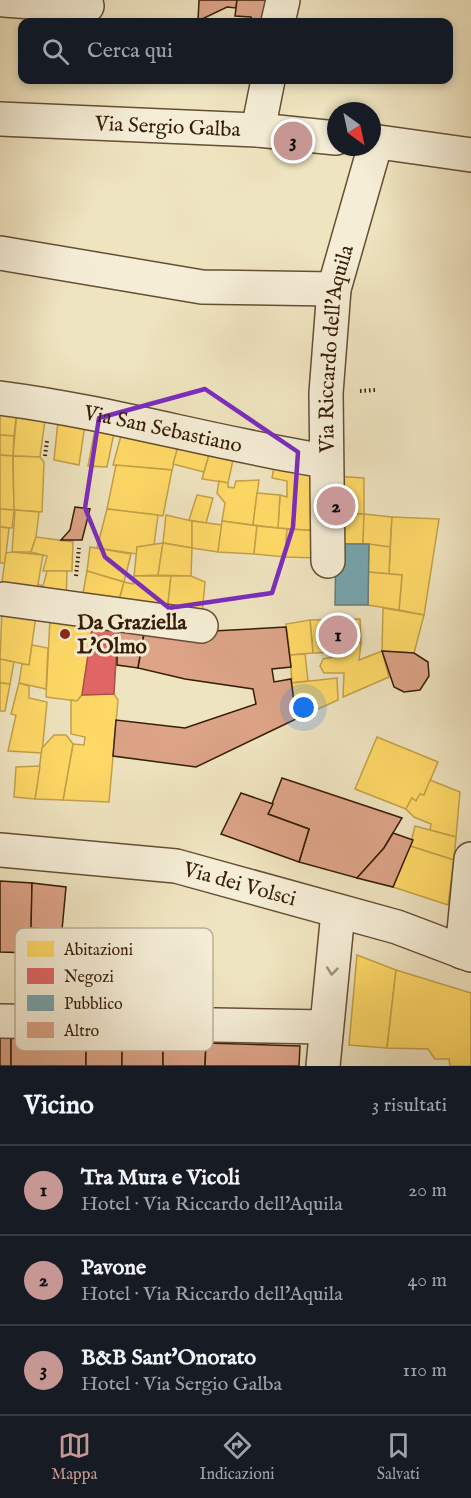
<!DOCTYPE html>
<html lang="it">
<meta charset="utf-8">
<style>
:root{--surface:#171b24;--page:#242831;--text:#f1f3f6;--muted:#9ea1a6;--line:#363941;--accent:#c59692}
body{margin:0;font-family:"IM FELL English",serif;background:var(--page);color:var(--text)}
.compass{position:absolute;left:327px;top:102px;width:54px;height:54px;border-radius:50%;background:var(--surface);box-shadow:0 3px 9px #0003;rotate:147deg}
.you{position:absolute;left:304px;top:708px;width:21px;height:21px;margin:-15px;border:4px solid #fff;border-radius:50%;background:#1a73e8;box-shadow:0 0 0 9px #1a73e833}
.badge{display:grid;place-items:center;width:39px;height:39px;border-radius:50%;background:var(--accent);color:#111;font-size:20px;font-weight:700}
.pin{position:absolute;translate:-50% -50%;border:3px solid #fff;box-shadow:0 2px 6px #0006}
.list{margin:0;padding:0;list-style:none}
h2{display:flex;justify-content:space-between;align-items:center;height:78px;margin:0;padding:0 24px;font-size:26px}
h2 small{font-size:20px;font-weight:400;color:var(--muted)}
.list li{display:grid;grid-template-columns:39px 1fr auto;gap:18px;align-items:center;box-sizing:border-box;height:90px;padding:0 24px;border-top:2px solid var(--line)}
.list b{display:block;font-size:22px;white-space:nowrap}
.list p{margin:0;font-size:20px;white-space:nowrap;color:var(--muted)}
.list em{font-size:20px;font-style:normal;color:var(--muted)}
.icon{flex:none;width:33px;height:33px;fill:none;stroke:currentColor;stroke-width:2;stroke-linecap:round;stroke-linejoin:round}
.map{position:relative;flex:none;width:471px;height:1066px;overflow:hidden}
.search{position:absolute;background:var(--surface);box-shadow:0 3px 9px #0003;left:18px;right:18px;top:18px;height:66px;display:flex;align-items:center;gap:15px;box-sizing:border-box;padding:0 21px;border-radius:12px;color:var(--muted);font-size:22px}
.sheet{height:348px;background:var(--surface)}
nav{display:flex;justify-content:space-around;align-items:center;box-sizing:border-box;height:84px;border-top:2px solid var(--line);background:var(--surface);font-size:16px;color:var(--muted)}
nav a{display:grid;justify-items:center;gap:3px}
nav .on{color:var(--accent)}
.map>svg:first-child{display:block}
.homes{fill:#ffd966;stroke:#c3a149;stroke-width:1.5}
.shops{fill:#e06666;stroke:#ad5049;stroke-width:1.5}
.public{fill:#76a5af;stroke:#637c7c;stroke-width:1.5}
.building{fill:#dca387;stroke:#371d06;stroke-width:1.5}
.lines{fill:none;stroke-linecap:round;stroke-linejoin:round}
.minor-casing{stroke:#654f34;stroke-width:36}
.path{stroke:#371d06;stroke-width:4;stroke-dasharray:1.5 3;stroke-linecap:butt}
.minor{stroke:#f5edd6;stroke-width:33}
.oneway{stroke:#a08f78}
.marked{fill:none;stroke:#7b2cbf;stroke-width:4.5;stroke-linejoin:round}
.poi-dot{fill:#8f2418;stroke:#f5edd6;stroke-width:2}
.labels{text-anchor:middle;stroke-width:6;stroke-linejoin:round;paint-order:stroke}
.street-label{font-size:21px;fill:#371d06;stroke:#f5edd6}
.poi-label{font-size:21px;font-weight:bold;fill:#371d06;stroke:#f5edd6;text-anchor:start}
.key{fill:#f5edd6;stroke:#bcaf98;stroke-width:1.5}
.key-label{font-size:16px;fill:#371d06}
</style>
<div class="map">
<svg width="471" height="1066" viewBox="0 0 471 1066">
<rect width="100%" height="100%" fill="#efe4c0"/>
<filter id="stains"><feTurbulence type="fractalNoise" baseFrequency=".00333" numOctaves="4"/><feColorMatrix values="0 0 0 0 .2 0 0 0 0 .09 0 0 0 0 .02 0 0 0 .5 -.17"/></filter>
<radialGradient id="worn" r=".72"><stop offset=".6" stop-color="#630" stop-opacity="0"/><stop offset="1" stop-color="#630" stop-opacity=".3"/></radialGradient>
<!-- homes -->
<g class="homes">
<path d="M0,408L17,410L14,436L0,435Z"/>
<path d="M17,410L46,413L40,457L13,456Z"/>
<path d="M59,412L86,417L79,465L54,460Z"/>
<path d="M97,419L116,423L107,467L88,466Z"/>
<path d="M125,421L181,436L172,470L113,465Z"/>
<path d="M0,435L14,436L13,456L0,455Z"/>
<path d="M181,436L212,445L204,472L173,464Z"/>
<path d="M212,445L235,451L228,483L202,479Z"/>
<path d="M0,455L13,456L14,510L0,509Z"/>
<path d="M13,456L40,457L44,462L42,512L14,510Z"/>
<path d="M275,461L320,470V531L278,528L280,495L287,497V481L272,478Z"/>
<path d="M116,465L172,470L163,516L107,509Z"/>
<path d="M335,476L364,478V514H337Z"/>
<path d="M259,480L253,525L222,521L225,503L217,493L219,481L228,483V487L234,488L236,481Z"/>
<path d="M257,493L280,495L278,528L253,525Z"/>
<path d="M197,495L213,498L206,523L189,520Z"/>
<path d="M0,509L14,510L12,528L0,527Z"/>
<path d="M107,509L158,515L154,545L137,547V554L97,548Z"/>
<path d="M15,510L39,512L36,537L31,552H12Z"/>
<path d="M337,514H364L363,544H336Z"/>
<path d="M364,514L392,517L390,547L363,544Z"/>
<path d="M166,515L192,521V548L163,543Z"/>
<path d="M392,517L439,519L424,615L399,610L402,575L389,574Z"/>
<path d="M192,521L222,525L218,552L192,548Z"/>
<path d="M222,521L257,526L254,554L218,552Z"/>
<path d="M257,526L287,529L285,557L254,554Z"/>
<path d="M0,527L9,528L5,563H0Z"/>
<path d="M287,529L320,531L318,558L285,557Z"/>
<path d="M36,537L73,542L72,571H43L47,556L31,552Z"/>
<path d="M163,543L158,575L134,576L137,547Z"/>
<path d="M163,543L192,548L191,576L158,575Z"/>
<path d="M369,544L390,547L389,574L368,572Z"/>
<path d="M90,547L131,554L124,582L87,571Z"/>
<path d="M12,552L43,555L36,596L1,590L6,553Z"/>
<path d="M47,571H67L66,602L36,596L38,584L43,586Z"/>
<path d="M87,571L124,582L117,608L81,604Z"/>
<path d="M368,572L402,575L399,610L368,605Z"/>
<path d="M134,576H171L167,613L117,608L124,582L133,584Z"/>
<path d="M171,576H191L205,582L202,615L167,613Z"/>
<path d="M383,608L424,615L414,653L382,651Z"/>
<path d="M2,609L36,615L29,665L0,659Z"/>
<path d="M50,618L93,622L82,695L77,701L46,697Z"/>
<path d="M360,619L361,643L336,642V652L313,653L310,620Z"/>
<path d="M310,620L313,653L290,655L286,624Z"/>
<path d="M344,643H361L359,660L382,651L389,677L343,697L344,673H324L320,666L323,659L343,655Z"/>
<path d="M32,645L48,648L46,689L19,683L22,664L29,665Z"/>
<path d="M305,654L308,681L292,683L290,655Z"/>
<path d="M0,659L14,662L10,684L0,683Z"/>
<path d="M337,678L338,700L296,719L292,683Z"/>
<path d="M0,683L10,684L5,711H0Z"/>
<path d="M19,683L29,686V698L47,702L42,753L8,751L16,715L11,714Z"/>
<path d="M114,694L118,700L109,802L63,800L73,744L84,745L85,737L71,734V700L77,701L82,695Z"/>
<path d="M54,735H66L73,744L63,800L35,799L42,748Z"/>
<path d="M377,737L438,762L424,795L420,794L416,801L412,798L406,809L355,789Z"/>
<path d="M40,766L35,799L14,797L16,767Z"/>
<path d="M430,780L460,792L456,837L430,830L431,824L414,817L406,809L412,798L416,801L420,794L424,795Z"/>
<path d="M415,826L456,837L454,860L410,846Z"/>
<path d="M410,846L454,860L448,905L393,887Z"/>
<path d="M357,955L396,970L387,1048L349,1045Z"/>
<path d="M396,970L471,993V1066H450L449,1059H435L428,1049L387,1048Z"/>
</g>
<!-- shops -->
<path class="shops" d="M93,622L118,626L114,694L82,695Z"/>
<!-- public -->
<path class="public" d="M336,544H369L368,605H335Z"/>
<!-- building -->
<g class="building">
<path d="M199,0H237L236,8L227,7L198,21Z"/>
<path d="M237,0H278L275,22H252L251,17L235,16Z"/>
<path d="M75,507L90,509L82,540H61L70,530Z"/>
<path d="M118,626L145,628L138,668L117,665Z"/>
<path d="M286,627L291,667L272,669L274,682L291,679L296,719L196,767L113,756L116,720L185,728L256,704L253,689L185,679L138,668L145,628L194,632Z"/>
<path d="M382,651L414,653L428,662L429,676L420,690L404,692L394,687Z"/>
<path d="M282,778L402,818L384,848L357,878L299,862L309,829L268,814Z"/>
<path d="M241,793L273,804L268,814L309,829L299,862L221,834Z"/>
<path d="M393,833L413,840L393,887L357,878L384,848Z"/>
<path d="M0,881L32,883L31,953L0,952Z"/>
<path d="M32,883L66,887L62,930L31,928Z"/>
<path d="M0,1034L11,1035V1066H0Z"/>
<path d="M11,1035L86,1038V1066H11Z"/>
<path d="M86,1038L122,1039V1066H86Z"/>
<path d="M122,1039L163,1041V1066H122Z"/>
<path d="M163,1041L206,1043L205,1066H163Z"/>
<path d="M206,1043L300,1046L299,1066H205Z"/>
</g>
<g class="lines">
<defs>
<g id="minor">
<path d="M4,0L87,6"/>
<path d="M278,22L283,0"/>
<path id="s1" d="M0,119L258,130L336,138"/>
<path d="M258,130L268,80"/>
<path d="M372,141L471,155"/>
<path d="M0,253L202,287L334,289"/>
<path id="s2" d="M0,398C110,412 216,444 326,461"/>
<path id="s3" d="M328,561L326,393L334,289L376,142"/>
<path d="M4,599L201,626"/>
<path id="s4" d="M0,850L176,866L397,927L471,955"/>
<path d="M462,952L471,859"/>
<path d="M0,1021L326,1027"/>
<path d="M323,1066L338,912"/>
</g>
</defs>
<!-- minor casing -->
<use href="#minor" class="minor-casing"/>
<!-- path -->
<g class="path">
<path d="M360,391L375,390"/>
<path d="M45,456L47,441"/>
<path d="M76,576L79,548"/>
</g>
<!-- minor -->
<use href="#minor" class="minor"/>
</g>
<!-- one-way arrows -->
<defs><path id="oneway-chevron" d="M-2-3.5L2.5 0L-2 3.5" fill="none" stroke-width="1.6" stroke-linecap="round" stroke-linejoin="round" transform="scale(1.5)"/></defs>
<use class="oneway" href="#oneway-chevron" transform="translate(332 971) rotate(96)"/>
<!-- marked area -->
<path class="marked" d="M205,389L298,452L293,527L272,593L169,608L105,557L85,508L99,418Z"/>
<!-- markers -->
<circle class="poi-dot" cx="65" cy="634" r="6"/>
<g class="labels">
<!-- street labels -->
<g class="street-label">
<text dy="7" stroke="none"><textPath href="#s1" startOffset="168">Via Sergio Galba</textPath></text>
<text dy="7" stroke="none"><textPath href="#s3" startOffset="213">Via Riccardo dell'Aquila</textPath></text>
<text dy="7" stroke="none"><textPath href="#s2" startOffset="166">Via San Sebastiano</textPath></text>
<text dy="7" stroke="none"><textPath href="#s4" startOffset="243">Via dei Volsci</textPath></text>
</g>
<!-- poi labels -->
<g class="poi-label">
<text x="77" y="629">Da Graziella<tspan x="77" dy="24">L'Olmo</tspan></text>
</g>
</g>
<!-- legend -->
<rect x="15" y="928" width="198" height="123" rx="9" class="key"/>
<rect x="27" y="941" width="27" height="16" fill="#ffd966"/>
<rect x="27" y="968" width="27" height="16" fill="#e06666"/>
<rect x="27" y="995" width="27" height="16" fill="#76a5af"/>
<rect x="27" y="1022" width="27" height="16" fill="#dca387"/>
<g class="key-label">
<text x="64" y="955">Abitazioni</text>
<text x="64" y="982">Negozi</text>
<text x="64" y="1009">Pubblico</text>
<text x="64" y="1036">Altro</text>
</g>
<rect width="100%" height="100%" filter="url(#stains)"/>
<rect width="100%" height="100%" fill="url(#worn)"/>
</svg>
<svg class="compass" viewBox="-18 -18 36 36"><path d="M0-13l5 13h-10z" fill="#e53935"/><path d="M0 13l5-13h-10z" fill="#9ea1a6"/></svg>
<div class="you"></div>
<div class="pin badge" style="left:338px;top:635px">1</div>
<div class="pin badge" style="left:336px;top:506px">2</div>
<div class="pin badge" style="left:293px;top:141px">3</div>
<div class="search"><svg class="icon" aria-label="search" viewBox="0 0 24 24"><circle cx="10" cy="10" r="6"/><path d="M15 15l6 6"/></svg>Cerca qui</div>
</div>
<section class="sheet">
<h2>Vicino<small>3 risultati</small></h2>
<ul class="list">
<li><span class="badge">1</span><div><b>Tra Mura e Vicoli</b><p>Hotel · Via Riccardo dell'Aquila</p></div><em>20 m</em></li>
<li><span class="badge">2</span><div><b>Pavone</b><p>Hotel · Via Riccardo dell'Aquila</p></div><em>40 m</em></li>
<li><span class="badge">3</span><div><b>B&amp;B Sant'Onorato</b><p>Hotel · Via Sergio Galba</p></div><em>110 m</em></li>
</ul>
</section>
<nav>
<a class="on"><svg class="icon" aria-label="map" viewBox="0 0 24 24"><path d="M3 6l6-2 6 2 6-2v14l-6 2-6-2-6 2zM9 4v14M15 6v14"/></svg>Mappa</a>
<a><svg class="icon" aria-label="directions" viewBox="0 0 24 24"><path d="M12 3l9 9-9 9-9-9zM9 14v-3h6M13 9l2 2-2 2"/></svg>Indicazioni</a>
<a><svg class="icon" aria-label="saved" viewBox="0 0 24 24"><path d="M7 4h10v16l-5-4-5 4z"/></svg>Salvati</a>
</nav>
